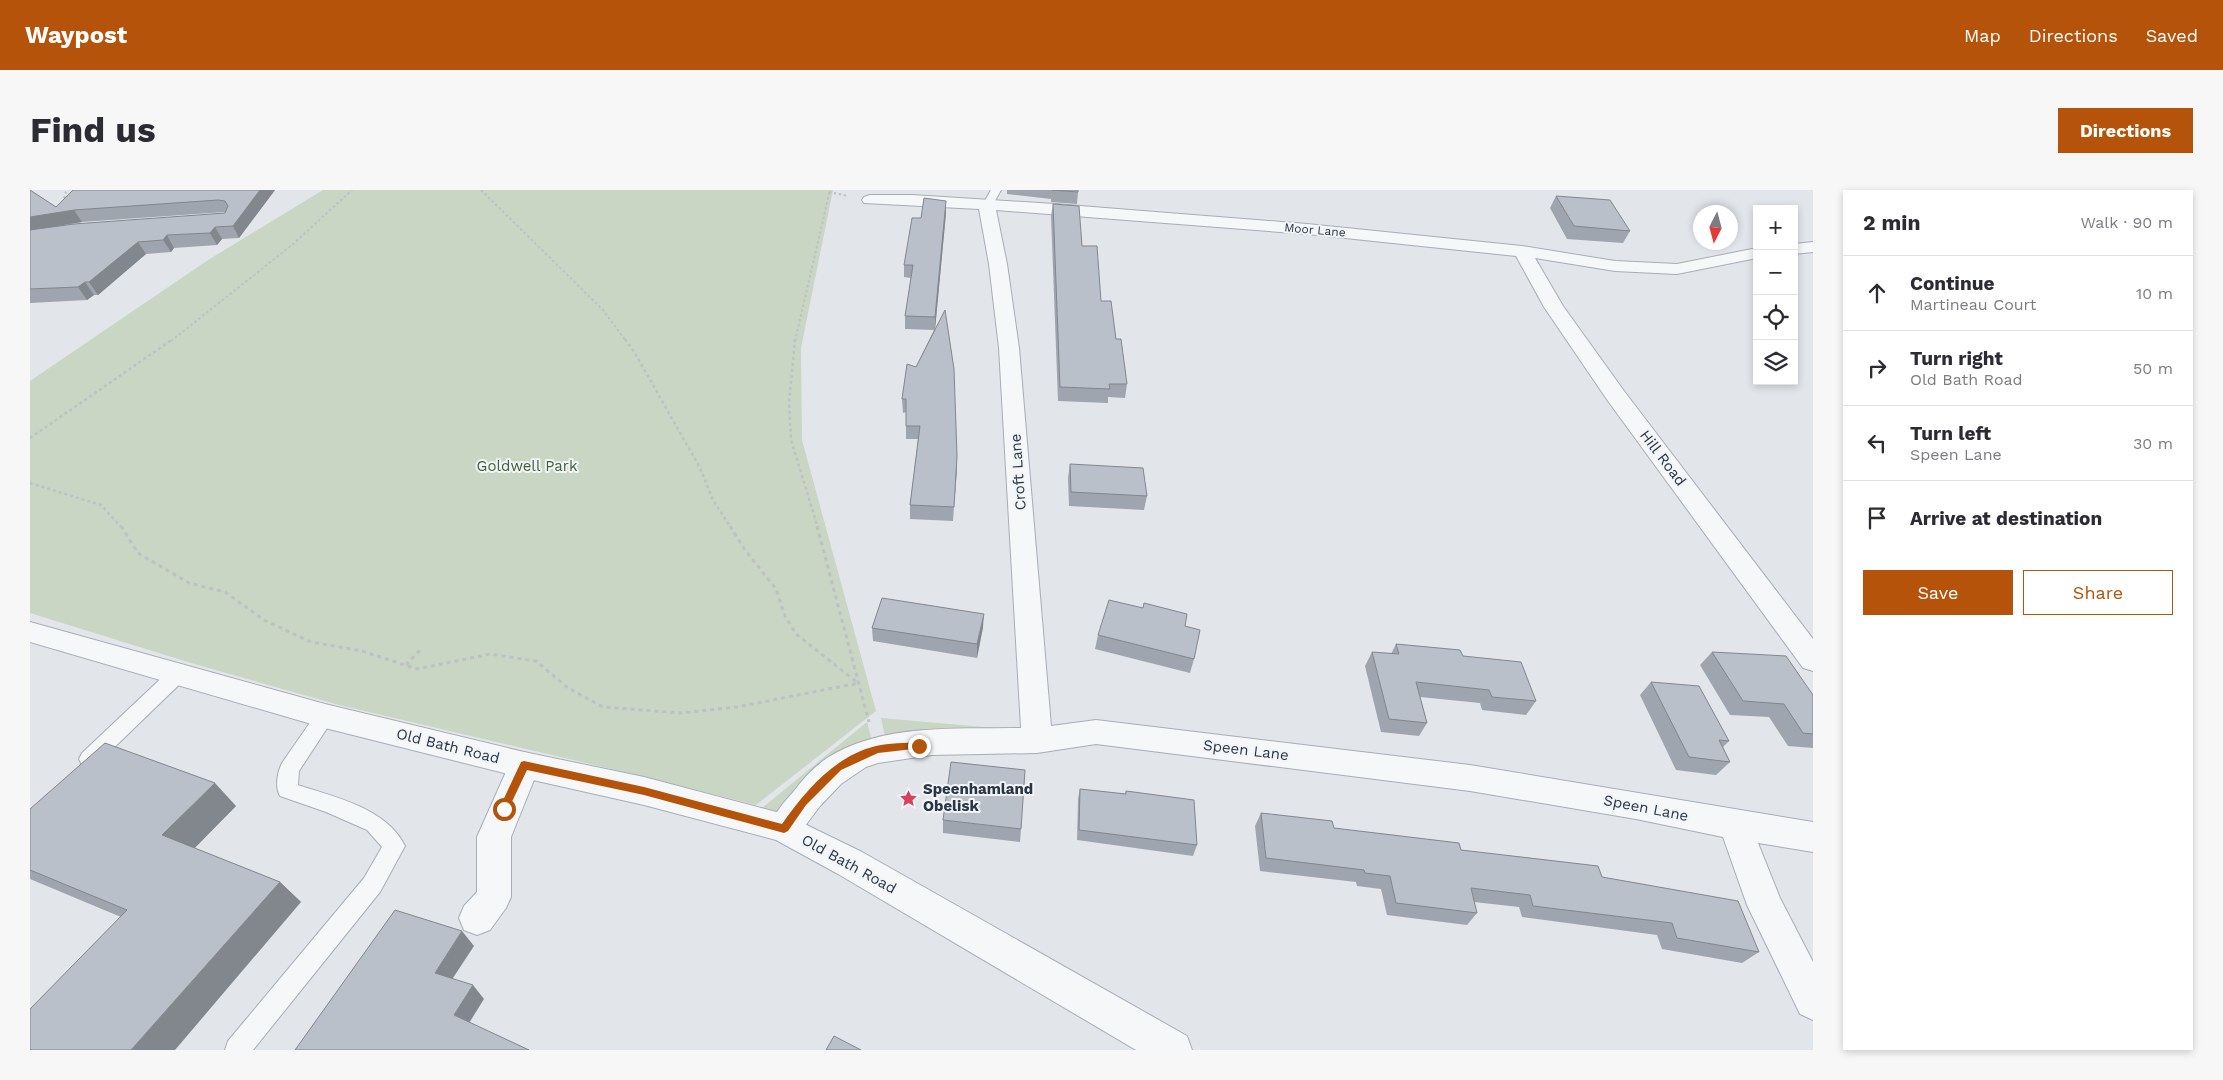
<!DOCTYPE html>
<meta charset="utf-8">
<style>
:root{--surface:#fff;--page:#f7f7f7;--text:#2b2b33;--muted:#7c7c81;--line:#e1e1e2;--accent:#b45309}
body{margin:0;font-family:"Work Sans",sans-serif;background:var(--page);color:var(--text)}
.controls{position:absolute;right:15px;top:15px;display:grid;overflow:hidden;border-radius:0px;box-shadow:0 2px 8px #0003}
.controls button{width:45px;height:45px;display:grid;place-items:center;padding:0;border:0;border-bottom:1px solid var(--line);background:var(--surface);color:var(--text);font:25px sans-serif}
.compass{position:absolute;left:1663px;top:15px;width:45px;height:45px;border-radius:50%;background:var(--surface);box-shadow:0 2px 8px #0003;rotate:186deg}
.stop{position:absolute;width:15px;height:15px;margin:-11px;border:4px solid #b45309;border-radius:50%;background:#fff}
.stop.end{background:#b45309;border-color:#fff;box-shadow:0 1px 5px #0008}
.list{margin:0;padding:0;list-style:none}
h2{display:flex;justify-content:space-between;align-items:center;height:65px;margin:0;padding:0 20px;font-size:21px}
h2 small{font-size:16px;font-weight:400;color:var(--muted)}
.list li{display:grid;grid-template-columns:32px 1fr auto;gap:15px;align-items:center;box-sizing:border-box;height:75px;padding:0 20px;border-top:1px solid var(--line)}
.list b{display:block;font-size:19px;white-space:nowrap}
.list p{margin:0;font-size:16px;white-space:nowrap;color:var(--muted)}
.list em{font-size:16px;font-style:normal;color:var(--muted)}
.actions{display:flex;gap:10px;padding:15px 20px}
.actions a{flex:1;padding:11px 0;border:1px solid var(--accent);border-radius:0px;text-align:center;font-size:18px;color:var(--accent)}
.actions .main{background:var(--accent);color:#fff}
.icon{flex:none;width:28px;height:28px;fill:none;stroke:currentColor;stroke-width:2;stroke-linecap:round;stroke-linejoin:round}
.map{position:relative;flex:none;width:1783px;height:860px;overflow:hidden;border-radius:0px}
header{display:flex;align-items:center;gap:30px;box-sizing:border-box;height:70px;padding:0 25px;background:var(--accent);color:#fff}
header strong{font-size:24px}
nav{display:flex;gap:28px;margin-inline-start:auto;font-size:18px}
.intro{display:flex;align-items:center;justify-content:space-between;box-sizing:border-box;height:120px;padding:0 30px}
h1{margin:0;font-size:35px}
.button{padding:12px 22px;border-radius:0px;background:var(--accent);color:#fff;font-size:18px;font-weight:700}
main{display:flex;gap:30px;padding:0 30px}
aside{flex:1;background:var(--surface);border-radius:0px;box-shadow:0 2px 8px #0003}
.map>svg:first-child{display:block}
.green{fill:#c9d6c3}
.lines{fill:none;stroke-linecap:round;stroke-linejoin:round}
.service-casing{stroke:#a7adb6;stroke-width:2}
.minor-casing{stroke:#a7adb6;stroke-width:2}
.tertiary-casing{stroke:#a7adb6;stroke-width:2}
.path-far2{stroke:#bdc1c7;stroke-width:2;stroke-dasharray:2.5 2.5;stroke-linecap:butt}
.path-far1{stroke:#bdc1c7;stroke-width:2.5;stroke-dasharray:3 3;stroke-linecap:butt}
.path{stroke:#bdc1c7;stroke-width:3;stroke-dasharray:4 4;stroke-linecap:butt}
.service{fill:#f6f7f9;fill-rule:evenodd}
.minor{fill:#f6f7f9;fill-rule:evenodd}
.tertiary{fill:#f6f7f9;fill-rule:evenodd}
.wall{fill:#9fa5ae;fill-rule:evenodd}
.shaded-wall{fill:#82868d}
.building{fill:#b9c0ca;stroke:#82868d}
.route{fill:#b45309}
.labels{text-anchor:middle;stroke-width:4;stroke-linejoin:round;paint-order:stroke}
.far-street-label{font-size:12px;fill:#293545;stroke:#f2f5f8}
.street-label{font-size:15px;fill:#293545;stroke:#f2f5f8}
.park-label{font-size:15px;fill:#406136;stroke:#f2f5f8}
.poi-label{font-size:15px;font-weight:bold;fill:#293545;stroke:#f2f5f8;text-anchor:start}
</style>
<header>
<strong>Waypost</strong>
<nav><a>Map</a><a>Directions</a><a>Saved</a></nav>
</header>
<div class="intro"><h1>Find us</h1><a class="button">Directions</a></div>
<main>
<div class="map">
<svg width="1783" height="860" viewBox="0 0 1783 860">
<rect width="100%" height="100%" fill="#e2e6eb"/>
<!-- green -->
<g class="green">
<path d="M293,0H803L771,158L772,250L846,521L726,615L620,588L309,515L161,473L0,423V191L178,70Z"/>
<path d="M851,528L999,541L857,556Z"/>
<path d="M837,532L844,558L753,634L727,622Z"/>
</g>
<g class="lines">
<defs>
<g id="service">
<path d="M961,0H971L961,18H953L952,16Z"/>
<path d="M147,478L154,480L156,485L154,490L66,575L59,577L52,575L49,569L52,563L140,480Z"/>
<path d="M295,518L302,521L305,526L269,581L268,595C304,607 357,618 375,656L350,702L223,860H195L198,851L334,688L352,657L337,640L296,622L250,606C245,597 247,583 252,573L288,521Z"/>
</g>
<g id="minor">
<path d="M840,5H882L1025,14L1277,34L1492,56L1585,71L1647,74L1727,58V68L1647,84L1585,81L1505,68L1533,116L1594,201L1783,449V481L1773,478L1578,211L1514,117L1486,66L1277,44L966,20L977,74L989,158L1021,536L1066,530L1440,575L1783,632V662L1728,653L1750,708L1783,772V830L1770,824L1717,715L1693,647L1606,629L1440,601L1066,554L1007,563L902,565L848,573L836,577L811,594L790,616L766,648L754,652L742,648L738,638C744,624 754,612 764,601C773,589 784,577 797,568C852,533 928,539 991,538L969,158L959,74L949,19L834,13L832,10L834,7Z"/>
<path d="M1783,52V62L1764,64V54Z"/>
<path d="M494,562L505,566L510,575L481,647V707L476,718L460,740L447,745L434,740L429,728L434,716L447,702V647L483,566Z"/>
</g>
<path id="tertiary" d="M0,432L295,514L494,562L614,587L754,624L832,662L1157,846L1162,860H1106L808,684L746,650L614,615L494,588L295,538L0,452Z"/>
</defs>
<!-- service casing -->
<use href="#service" class="service-casing"/>
<!-- minor casing -->
<use href="#minor" class="minor-casing"/>
<!-- tertiary casing -->
<use href="#tertiary" class="tertiary-casing"/>
<!-- path-far2 -->
<g class="path-far2">
<path d="M451,0L573,120L596,151"/>
<path d="M799,2L818,6"/>
<path d="M32,13L36,3L34,0"/>
<path d="M141,151L262,55L322,0"/>
<path d="M765,151L800,0"/>
</g>
<!-- path-far1 -->
<g class="path-far1">
<path d="M595,149L606,165L670,278L683,310L701,338"/>
<path d="M765,149L759,214L761,250L788,338"/>
<path d="M0,248L143,149"/>
<path d="M0,293L71,315L92,338"/>
</g>
<!-- path -->
<g class="path">
<path d="M91,336L108,363L159,393L195,402L234,430L281,452L332,461L387,479L460,464L506,471L538,498L573,517L651,523L707,517L829,493"/>
<path d="M700,336L715,360L746,399L755,426L766,444L828,493"/>
<path d="M787,336L839,532"/>
<path d="M376,475L391,459"/>
</g>
<!-- service -->
<use href="#service" class="service"/>
<!-- minor -->
<use href="#minor" class="minor"/>
<!-- tertiary -->
<use href="#tertiary" class="tertiary"/>
</g>
<!-- wall -->
<g class="wall">
<path d="M0,0L26,17L245,0L209,48L192,49L187,55L144,58L141,62L116,64L68,105H64L57,110L0,113ZM195,22V23L8,39L52,32Z"/>
<path d="M977,0H1048V2L1047,14L1021,12V9L977,4Z"/>
<path d="M1526,6L1600,41L1593,53L1537,49L1520,18Z"/>
<path d="M1023,14L1052,56L1071,111L1086,149L1097,194L1095,208L1078,207V213L1028,211L1021,26Z"/>
<path d="M916,23L905,139L927,266L923,331L880,329V315L888,249H876V222L873,223L872,209L886,177L904,140L875,139V126L881,88L874,87V75L891,28Z"/>
<path d="M1040,274L1117,306L1114,320L1039,316L1038,288Z"/>
<path d="M1155,436L1164,469L1160,483L1065,459L1068,445Z"/>
<path d="M953,437L947,468L843,451L842,438Z"/>
<path d="M1366,454L1433,466L1506,511L1496,525L1452,520L1450,513L1390,507L1397,533L1389,546L1351,542L1335,476L1342,462L1361,464Z"/>
<path d="M1682,462L1783,505V558L1758,556L1739,527L1700,525L1670,475Z"/>
<path d="M1621,492L1699,551L1693,557L1700,572L1686,585L1646,580L1610,505Z"/>
<path d="M1050,599L1095,604L1096,601L1167,655L1163,666L1047,650L1048,609Z"/>
<path d="M206,616L164,658L250,692L271,712L91,727L0,689V619Z"/>
<path d="M1231,623L1304,638L1431,660L1572,687L1729,762L1712,773L1632,759L1627,745L1492,727L1489,717L1444,712L1447,723L1437,735L1357,725L1351,699L1327,696L1326,692L1230,681L1225,636Z"/>
<path d="M913,630L991,639L990,652L913,643Z"/>
</g>
<!-- shaded-wall -->
<g class="shaded-wall">
<path d="M230,0H245L209,48L203,36Z"/>
<path d="M916,11V23L905,140V127Z"/>
<path d="M44,20L52,32L3,40L0,44V27Z"/>
<path d="M185,37L192,49L187,55L180,43Z"/>
<path d="M137,45L144,58L141,62L133,50Z"/>
<path d="M108,52L116,64L68,105L59,92Z"/>
<path d="M55,92L64,105L57,110L48,97Z"/>
<path d="M927,266V279L923,331L924,317Z"/>
<path d="M954,424L953,437L947,468V454Z"/>
<path d="M185,593L206,616L156,667L132,645Z"/>
<path d="M250,692L271,712L145,860H101Z"/>
<path d="M432,741L444,756L417,797L405,783Z"/>
<path d="M443,795L454,809L436,838L424,825Z"/>
</g>
<!-- building -->
<g class="building">
<path d="M0,0L26,17L43,0H230L203,36L185,37L180,43L137,45L133,50L108,52L59,92H55L48,97L0,99V40L44,34L195,23L198,16L195,11L188,10L44,20L0,27Z"/>
<path d="M1022,0H1048V2Z"/>
<path d="M1526,6L1580,10L1600,41L1544,36Z"/>
<path d="M894,8L916,11L905,127L875,126L883,75H874L882,28H891Z"/>
<path d="M1023,14L1049,16L1052,56H1067L1071,111H1081L1086,149H1091L1097,194H1079L1080,199L1030,197Z"/>
<path d="M915,120L924,179L927,266L924,317L880,315L890,236H876V209H872L877,174L886,177Z"/>
<path d="M1040,274L1113,278L1117,306L1041,302Z"/>
<path d="M852,408L954,424L947,454L842,438Z"/>
<path d="M1079,410L1113,418L1114,413L1157,424L1155,436L1170,440L1164,469L1068,445Z"/>
<path d="M1366,454L1430,460L1433,466L1491,472L1506,511L1462,507L1459,500L1386,492L1397,533L1359,529L1342,462L1369,464Z"/>
<path d="M1682,462L1756,466L1783,505V544L1773,543L1754,514L1713,511Z"/>
<path d="M1621,492L1669,496L1699,551L1689,550L1700,572L1659,567Z"/>
<path d="M75,553L185,593L132,645L250,692L101,860H0V819L97,720L0,680V619Z"/>
<path d="M921,572L995,580L991,639L913,630Z"/>
<path d="M1050,599L1096,604V601L1164,610L1167,655L1049,640Z"/>
<path d="M1231,623L1302,631L1304,638L1429,653L1431,660L1568,676L1572,687L1708,711L1729,762L1647,748L1642,733L1503,716L1500,705L1441,698L1447,723L1366,713L1360,686L1335,683L1334,680L1236,668Z"/>
<path d="M365,720L432,741L405,783L443,795L424,825L499,860H265Z"/>
<path d="M804,846L831,860H796Z"/>
</g>
<!-- route -->
<path class="route" d="M889,552L893,556L892,558L848,563L811,580L776,615L758,641L754,643L614,605L497,580L477,622L474,623L469,619L491,572L494,571L614,597L752,634C776,600 805,566 846,556C859,553 875,553 889,552Z"/>
<!-- icons -->
<defs>
<symbol id="sight-bare" viewBox="-9 -9 18 18"><path d="M0-6L1.8-2.2L6-1.7L2.9 1.2L3.7 5.4L0 3.3L-3.7 5.4L-2.9 1.2L-6-1.7L-1.8-2.2Z" fill="#d64260" stroke="#f2f5f8" stroke-width="2.5" paint-order="stroke"/></symbol>
</defs>
<g fill-rule="evenodd">
<use href="#sight-bare" x="866" y="596" width="25" height="25"/>
</g>
<g class="labels">
<!-- far-street labels -->
<g class="far-street-label">
<text transform="translate(1285 40) rotate(5)" y="4">Moor Lane</text>
</g>
<!-- street labels -->
<g class="street-label">
<text transform="translate(1633 268) rotate(53)" y="5">Hill Road</text>
<text transform="translate(988 282) rotate(-94)" y="5">Croft Lane</text>
<text transform="translate(418 556) rotate(14)" y="5">Old Bath Road</text>
<text transform="translate(1216 560) rotate(7)" y="5">Speen Lane</text>
<text transform="translate(1616 618) rotate(11)" y="5">Speen Lane</text>
<text transform="translate(819 674) rotate(29)" y="5">Old Bath Road</text>
</g>
<!-- park labels -->
<g class="park-label">
<text x="497" y="281">Goldwell Park</text>
</g>
<!-- poi labels -->
<g class="poi-label">
<text x="893" y="604">Speenhamland<tspan x="893" dy="17">Obelisk</tspan></text>
</g>
</g>
</svg>
<div class="controls">
<button>+</button>
<button>−</button>
<button><svg class="icon" aria-label="locate" viewBox="0 0 24 24"><circle cx="12" cy="12" r="6"/><path d="M12 2v4M12 18v4M2 12h4M18 12h4"/></svg></button>
<button><svg class="icon" aria-label="layers" viewBox="0 0 24 24"><path d="M12 4l9 5-9 5-9-5zM3 14l9 5 9-5"/></svg></button>
</div>
<svg class="compass" viewBox="-18 -18 36 36"><path d="M0-13l5 13h-10z" fill="#e53935"/><path d="M0 13l5-13h-10z" fill="#7c7c81"/></svg>
<div class="stop" style="left:474px;top:619px"></div>
<div class="stop end" style="left:889px;top:556px"></div>
</div>
<aside>
<h2>2 min<small>Walk · 90 m</small></h2>
<ul class="list">
<li><svg class="icon" aria-label="ahead" viewBox="0 0 24 24"><path d="M12 20V5M6 11l6-6 6 6"/></svg><div><b>Continue</b><p>Martineau Court</p></div><em>10 m</em></li>
<li><svg class="icon" aria-label="right" viewBox="0 0 24 24"><path d="M7 20v-9h11M14 6l5 5-5 5"/></svg><div><b>Turn right</b><p>Old Bath Road</p></div><em>50 m</em></li>
<li><svg class="icon" aria-label="left" viewBox="0 0 24 24"><path d="M17 20v-9H6M10 6l-5 5 5 5"/></svg><div><b>Turn left</b><p>Speen Lane</p></div><em>30 m</em></li>
<li><svg class="icon" aria-label="arrive" viewBox="0 0 24 24"><path d="M6 21V4h12l-3 4 3 4H6"/></svg><div><b>Arrive at destination</b></div></li>
</ul>
<div class="actions"><a class="main">Save</a><a>Share</a></div>
</aside>
</main>
